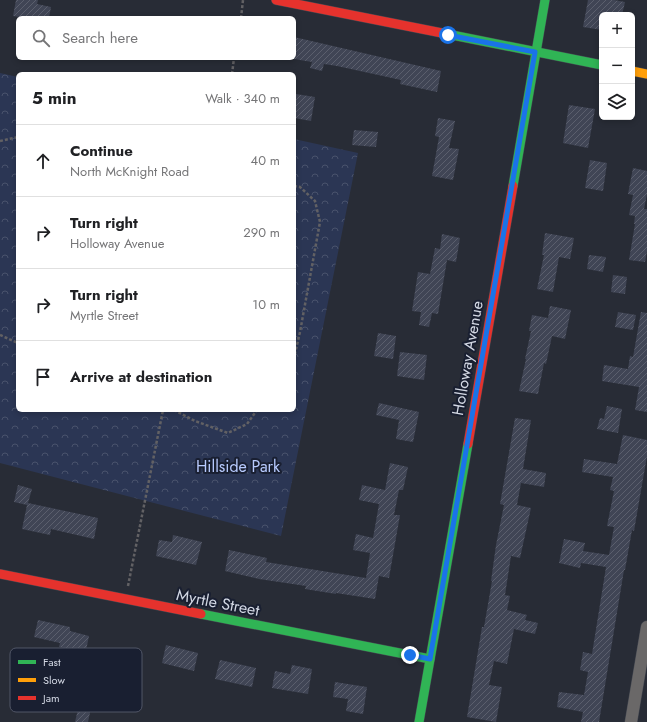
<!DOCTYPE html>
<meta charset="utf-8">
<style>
:root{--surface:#fff;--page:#f2f2f2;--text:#202124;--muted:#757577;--line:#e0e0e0}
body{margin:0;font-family:Jost,sans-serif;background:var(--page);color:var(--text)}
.controls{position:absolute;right:12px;top:12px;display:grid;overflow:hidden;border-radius:6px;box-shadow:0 2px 6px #0003}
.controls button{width:36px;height:36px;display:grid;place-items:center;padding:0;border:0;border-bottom:1px solid var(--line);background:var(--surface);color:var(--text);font:20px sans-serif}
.stop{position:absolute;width:12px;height:12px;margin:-9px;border:3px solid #1a73e8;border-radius:50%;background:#fff}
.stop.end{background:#1a73e8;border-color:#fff;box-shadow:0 1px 4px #0008}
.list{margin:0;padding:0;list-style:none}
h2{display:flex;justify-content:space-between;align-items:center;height:52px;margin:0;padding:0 16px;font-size:17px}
h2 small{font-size:13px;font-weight:400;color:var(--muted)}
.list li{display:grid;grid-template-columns:26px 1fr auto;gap:12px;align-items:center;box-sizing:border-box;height:72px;padding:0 16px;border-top:1px solid var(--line)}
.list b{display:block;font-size:15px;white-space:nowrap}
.list p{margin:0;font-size:13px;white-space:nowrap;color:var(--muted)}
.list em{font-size:13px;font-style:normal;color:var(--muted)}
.icon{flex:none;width:22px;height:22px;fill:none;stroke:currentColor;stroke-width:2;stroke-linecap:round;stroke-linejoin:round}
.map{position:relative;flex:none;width:647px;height:722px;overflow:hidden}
.search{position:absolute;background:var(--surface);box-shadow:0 2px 6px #0003;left:16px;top:16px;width:280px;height:44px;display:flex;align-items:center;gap:10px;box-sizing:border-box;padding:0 14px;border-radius:6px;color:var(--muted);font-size:15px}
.panel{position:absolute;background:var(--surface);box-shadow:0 2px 6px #0003;left:16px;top:72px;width:280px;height:340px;border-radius:6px}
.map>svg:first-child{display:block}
.park{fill:url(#park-crowns)}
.building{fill:url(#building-hatch)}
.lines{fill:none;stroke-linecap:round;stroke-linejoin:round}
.street-casing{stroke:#444851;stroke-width:13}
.fast-casing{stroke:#444851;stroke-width:10}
.slow-casing{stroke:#444851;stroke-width:10}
.jam-casing{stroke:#444851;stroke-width:10}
.path{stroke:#626164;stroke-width:2.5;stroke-dasharray:3 2;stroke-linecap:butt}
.street{stroke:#6a6868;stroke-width:12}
.fast{stroke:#30b455;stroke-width:9}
.slow{stroke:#ff9f0a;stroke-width:9}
.jam{stroke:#e5322d;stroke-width:9}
.route{stroke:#1a73e8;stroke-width:5}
.labels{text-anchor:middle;stroke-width:4;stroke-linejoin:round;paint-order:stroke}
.street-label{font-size:16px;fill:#d3d8e4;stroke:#191f31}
.park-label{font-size:16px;fill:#b8cbff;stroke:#191f31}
.key{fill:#191f31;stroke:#515667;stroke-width:1}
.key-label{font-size:11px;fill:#d3d8e4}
</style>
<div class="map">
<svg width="647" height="722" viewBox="0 0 647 722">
<defs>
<pattern id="park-crowns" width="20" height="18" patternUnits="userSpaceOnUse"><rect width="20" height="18" fill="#2b3654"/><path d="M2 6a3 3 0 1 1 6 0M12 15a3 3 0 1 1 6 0" fill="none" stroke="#49526c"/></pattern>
<pattern id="building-hatch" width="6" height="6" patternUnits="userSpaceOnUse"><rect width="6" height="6" fill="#404555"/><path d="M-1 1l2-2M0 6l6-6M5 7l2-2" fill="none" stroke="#5b5f6d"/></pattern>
</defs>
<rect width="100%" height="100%" fill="#282c36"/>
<!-- park -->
<path class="park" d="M0,73L18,77V410H294V139L358,153L281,536L0,463Z"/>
<!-- building -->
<g class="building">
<path d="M16,0H38L37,4L51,7L49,18H25L13,16Z"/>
<path d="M588,0H614L625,2L622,15H602V30L583,27Z"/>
<path d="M294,37L441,71L437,92L400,84L401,80L337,66L324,64L322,71L310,68L312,62L294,59Z"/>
<path d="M296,94L315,97L311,121L294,118Z"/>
<path d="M569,105L595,109L588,148L563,143Z"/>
<path d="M438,118L455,121L449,148L459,149L453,180L432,176L439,137L435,136Z"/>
<path d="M354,130L378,132L376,147L352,145Z"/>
<path d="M590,160L607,163L603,191L585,188Z"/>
<path d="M633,168L647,171V194L644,209H647V251L645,262L629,260L635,224H634L635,216L629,215L633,195L628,194Z"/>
<path d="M545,233L574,238L570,259L559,257L553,292L537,289L544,255H542Z"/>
<path d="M442,234L460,238L456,262L447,260L438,314L432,313L429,327L419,325L421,312L412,311L418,272L430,274L435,248L440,249Z"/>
<path d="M589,255L606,257L603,272L587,269Z"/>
<path d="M613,275L627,277L625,294L611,292Z"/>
<path d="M550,306L571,310L565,339L552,336L546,364L544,363L538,394L519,391L526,359H525L531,331H529L532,315L548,318Z"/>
<path d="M618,312L636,315L633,330L615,327Z"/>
<path d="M641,312L647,313V412L635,410L639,387L602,381L604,365L628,369L630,356L633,357Z"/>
<path d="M378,333L396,336L393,359L374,356Z"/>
<path d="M400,352L427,355L424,380L397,376Z"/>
<path d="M379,403L419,412L413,442L396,439L399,420L376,415Z"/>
<path d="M607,406L622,409L618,433L597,429L600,418L604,419Z"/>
<path d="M515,418L531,420L523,469L546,473L544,487L521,483L517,505L531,508L520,558L511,556L505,595L510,596L507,610L527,615L525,620L538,623L535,634L514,629L507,664L494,661L489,685L502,687L496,722L467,717L482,627H484L492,581H491L496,545L504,505L500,504Z"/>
<path d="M623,435L647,440V456L634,531L632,530L625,570H624L599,722H581L583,712L557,707L559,692L584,695L588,672L580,670L583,652L592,654L606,567L581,563L580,568L559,563L564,539L585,543L583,551L609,555L614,527L607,526L614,491L610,490L613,477L582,472L584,459L617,464Z"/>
<path d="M390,463L408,467L403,490H399L394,515H400L389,578L379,576L375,599L336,593V594L305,589L306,586L259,579L225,571L229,550L267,558L266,562L366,578L370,553L353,550L356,534L373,538L379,504L359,500L362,485L385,490Z"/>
<path d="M18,485L32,489L28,503L98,518L94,539L51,529L50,535L22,529L27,505L14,502Z"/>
<path d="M173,535L202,542L196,565L156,556L159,540L172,542Z"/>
<path d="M38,620L70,627V631L89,636L84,660L67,657L69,649L59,647L60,643L34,637Z"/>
<path d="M166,645L198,653L194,671L162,663Z"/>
<path d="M220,660L256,668L252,687L215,679Z"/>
<path d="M292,665L312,669L308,694L272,688L275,671L290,674Z"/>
<path d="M335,682L367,687L363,714L346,711L348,699L333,697Z"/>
<path d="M79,705L91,708L88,722H75Z"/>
</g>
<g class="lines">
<defs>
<path id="street" d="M631,722L647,627"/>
<g id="fast">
<path d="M442,33L602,65"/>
<path d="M513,186L545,0"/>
<path d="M201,614L430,659"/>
<path d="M419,722L468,444"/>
</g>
<path id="slow" d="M632,71L647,74"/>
<g id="jam">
<path d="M276,0L442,33"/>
<path d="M468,444L513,186"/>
<path d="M0,574L201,614"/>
</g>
</defs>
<!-- street casing -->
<use href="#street" class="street-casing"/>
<!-- fast casing -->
<use href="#fast" class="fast-casing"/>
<!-- slow casing -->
<use href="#slow" class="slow-casing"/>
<!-- jam casing -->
<use href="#jam" class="jam-casing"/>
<!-- path -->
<g class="path">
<path d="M241,18L243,0"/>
<path d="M232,74L234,58"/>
<path d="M0,141L18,137"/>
<path d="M294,186L300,187L315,201L320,222L300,332L294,358"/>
<path d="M0,335L18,343"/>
<path d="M174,410L195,421L228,433L247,424L257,410"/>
<path d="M128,586L163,410"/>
</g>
<!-- street -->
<use href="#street" class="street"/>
<!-- fast -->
<use href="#fast" class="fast"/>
<!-- slow -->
<use href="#slow" class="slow"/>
<!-- jam -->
<use href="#jam" class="jam"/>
</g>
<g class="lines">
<!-- route -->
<path class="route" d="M410,655L430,659L535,52L448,35"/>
</g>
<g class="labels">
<!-- street labels -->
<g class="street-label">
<text transform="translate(467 358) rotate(-80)" y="6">Holloway Avenue</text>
<text transform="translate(218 602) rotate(11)" y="6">Myrtle Street</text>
</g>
<!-- park labels -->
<g class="park-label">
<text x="238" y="472">Hillside Park</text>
</g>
</g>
<!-- legend -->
<rect x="10" y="648" width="132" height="64" rx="6" class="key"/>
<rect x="18" y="660" width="18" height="4" fill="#30b455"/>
<rect x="18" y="678" width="18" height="4" fill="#ff9f0a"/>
<rect x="18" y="696" width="18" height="4" fill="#e5322d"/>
<g class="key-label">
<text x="43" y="666">Fast</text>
<text x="43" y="684">Slow</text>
<text x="43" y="702">Jam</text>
</g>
</svg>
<div class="controls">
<button>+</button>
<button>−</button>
<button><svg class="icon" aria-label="layers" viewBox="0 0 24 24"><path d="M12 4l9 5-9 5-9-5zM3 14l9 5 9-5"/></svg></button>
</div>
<div class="stop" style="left:448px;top:35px"></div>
<div class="stop end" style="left:410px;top:655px"></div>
<div class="search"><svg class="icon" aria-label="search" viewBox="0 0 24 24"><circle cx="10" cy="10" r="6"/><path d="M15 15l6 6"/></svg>Search here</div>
<section class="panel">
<h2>5 min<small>Walk · 340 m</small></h2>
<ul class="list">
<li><svg class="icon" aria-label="ahead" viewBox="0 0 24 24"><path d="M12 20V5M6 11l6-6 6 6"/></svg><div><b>Continue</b><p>North McKnight Road</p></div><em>40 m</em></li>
<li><svg class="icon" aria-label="right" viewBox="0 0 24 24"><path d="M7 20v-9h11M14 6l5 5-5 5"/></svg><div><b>Turn right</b><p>Holloway Avenue</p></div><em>290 m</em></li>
<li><svg class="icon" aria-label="right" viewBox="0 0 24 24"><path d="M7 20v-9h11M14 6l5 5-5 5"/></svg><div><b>Turn right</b><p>Myrtle Street</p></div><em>10 m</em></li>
<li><svg class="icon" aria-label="arrive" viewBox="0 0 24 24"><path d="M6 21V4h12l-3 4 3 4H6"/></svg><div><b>Arrive at destination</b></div></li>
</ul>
</section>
</div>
